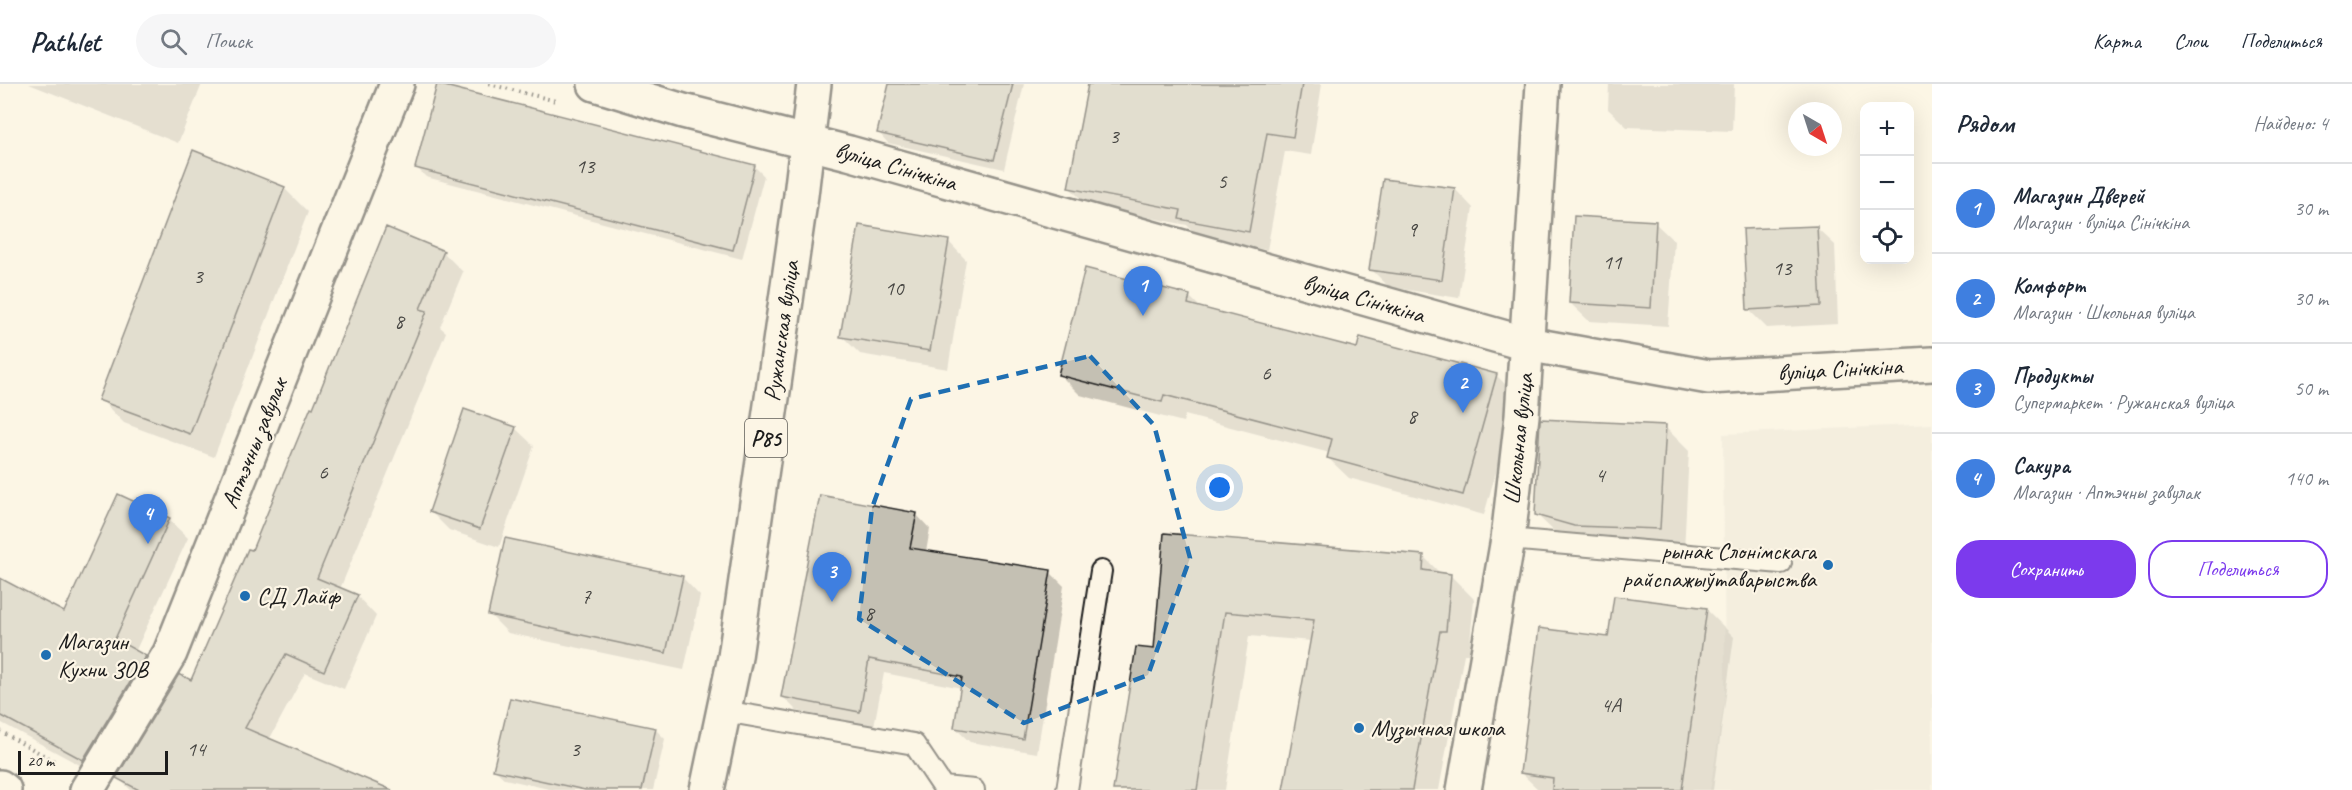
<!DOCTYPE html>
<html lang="ru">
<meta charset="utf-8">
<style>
:root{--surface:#fff;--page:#f6f6f7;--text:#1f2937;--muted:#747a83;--line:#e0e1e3;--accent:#7c3aed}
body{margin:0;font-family:Caveat,sans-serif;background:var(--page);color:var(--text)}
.controls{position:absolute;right:18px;top:18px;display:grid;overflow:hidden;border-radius:12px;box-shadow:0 6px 24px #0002}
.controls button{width:54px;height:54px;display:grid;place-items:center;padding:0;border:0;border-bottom:2px solid var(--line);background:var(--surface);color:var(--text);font:30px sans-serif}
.compass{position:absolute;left:1788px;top:18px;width:54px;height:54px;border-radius:50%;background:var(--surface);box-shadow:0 6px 24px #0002;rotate:141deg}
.scale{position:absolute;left:18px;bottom:15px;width:150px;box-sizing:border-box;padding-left:6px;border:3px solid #1c1c1c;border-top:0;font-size:16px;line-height:21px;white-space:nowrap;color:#1c1c1c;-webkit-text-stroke:4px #fcf5e5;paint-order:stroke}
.you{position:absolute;left:1220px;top:404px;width:21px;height:21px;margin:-15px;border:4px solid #fff;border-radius:50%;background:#1a73e8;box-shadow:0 0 0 9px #1a73e833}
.badge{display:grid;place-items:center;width:39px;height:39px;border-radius:50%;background:var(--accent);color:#fff;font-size:20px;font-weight:700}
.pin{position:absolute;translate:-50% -50px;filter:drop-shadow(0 2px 3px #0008)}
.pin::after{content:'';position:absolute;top:32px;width:21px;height:18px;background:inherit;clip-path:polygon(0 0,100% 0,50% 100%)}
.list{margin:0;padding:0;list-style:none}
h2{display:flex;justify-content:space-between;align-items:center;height:78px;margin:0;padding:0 24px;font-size:26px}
h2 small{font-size:20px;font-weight:400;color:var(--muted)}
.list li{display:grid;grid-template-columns:39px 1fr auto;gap:18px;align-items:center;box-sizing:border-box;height:90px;padding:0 24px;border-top:2px solid var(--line)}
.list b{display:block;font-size:22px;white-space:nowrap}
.list p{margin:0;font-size:20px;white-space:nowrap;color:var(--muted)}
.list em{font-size:20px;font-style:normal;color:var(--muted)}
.actions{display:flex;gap:12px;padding:18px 24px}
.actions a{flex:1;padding:14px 0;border:2px solid var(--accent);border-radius:24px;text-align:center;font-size:21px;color:var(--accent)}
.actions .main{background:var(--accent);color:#fff}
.icon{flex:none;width:33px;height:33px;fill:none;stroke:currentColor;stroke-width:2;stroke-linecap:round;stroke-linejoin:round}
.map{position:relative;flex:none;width:1932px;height:706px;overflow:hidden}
header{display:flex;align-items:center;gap:36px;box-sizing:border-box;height:84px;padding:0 30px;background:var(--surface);border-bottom:2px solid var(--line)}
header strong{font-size:28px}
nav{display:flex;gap:33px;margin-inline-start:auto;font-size:21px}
.search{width:420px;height:54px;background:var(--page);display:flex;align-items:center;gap:15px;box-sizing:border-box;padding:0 21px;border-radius:33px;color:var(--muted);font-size:22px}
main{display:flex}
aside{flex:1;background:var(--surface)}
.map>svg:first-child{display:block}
.built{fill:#ebe5d6}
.shadow{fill:#0003}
.building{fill:#c4c0b3;stroke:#1c1c1c;stroke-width:1.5}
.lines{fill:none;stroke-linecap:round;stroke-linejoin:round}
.service-casing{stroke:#1c1c1c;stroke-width:24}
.minor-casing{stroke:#1c1c1c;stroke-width:38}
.tertiary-casing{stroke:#1c1c1c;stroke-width:38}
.secondary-casing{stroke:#1c1c1c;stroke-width:38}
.primary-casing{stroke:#1c1c1c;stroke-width:38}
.path{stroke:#1c1c1c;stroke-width:4;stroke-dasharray:1.5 4.5;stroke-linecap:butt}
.service{stroke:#fcf5e5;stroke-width:20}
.minor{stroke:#fcf5e5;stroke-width:33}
.tertiary{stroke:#fcf5e5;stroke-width:33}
.secondary{stroke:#fcf5e5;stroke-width:33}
.primary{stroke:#fcf5e5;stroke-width:33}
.marked{fill:none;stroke:#1f6fb2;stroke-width:4.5;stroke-dasharray:12 8;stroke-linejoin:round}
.poi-dot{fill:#1f6fb2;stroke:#fcf5e5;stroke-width:2}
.labels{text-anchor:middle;stroke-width:4.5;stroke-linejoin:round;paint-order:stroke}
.number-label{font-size:21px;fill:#464542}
.shield{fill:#fcf5e5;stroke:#5f5d58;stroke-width:1.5}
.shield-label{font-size:22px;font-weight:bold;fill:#1c1c1c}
.street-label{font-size:24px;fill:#1c1c1c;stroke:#fcf5e5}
.poi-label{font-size:24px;fill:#1c1c1c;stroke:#fcf5e5;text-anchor:start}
</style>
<header>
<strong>Pathlet</strong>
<div class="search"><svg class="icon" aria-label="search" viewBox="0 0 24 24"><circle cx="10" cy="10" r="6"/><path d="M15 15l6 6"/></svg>Поиск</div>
<nav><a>Карта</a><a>Слои</a><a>Поделиться</a></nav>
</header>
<main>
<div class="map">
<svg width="1932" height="706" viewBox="0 0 1932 706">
<rect width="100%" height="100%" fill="#fcf5e5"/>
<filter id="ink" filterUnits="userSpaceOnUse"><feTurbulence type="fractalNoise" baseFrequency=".0167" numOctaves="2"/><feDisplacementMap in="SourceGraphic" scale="12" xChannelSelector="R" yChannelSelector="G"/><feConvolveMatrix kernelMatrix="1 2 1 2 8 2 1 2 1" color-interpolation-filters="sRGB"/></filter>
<g filter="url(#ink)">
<!-- built -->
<path class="built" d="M1932,340V706H1710L1725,613L1723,350Z"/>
<!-- shadow -->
<g class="shadow">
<path d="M29,0H202L178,59Z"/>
<path d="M890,0H1024L1004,85L888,59L879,49Z"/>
<path d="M1090,0H1322L1311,71L1285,67L1267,166L1199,153L1187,141L1087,121L1069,103Z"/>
<path d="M1609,0H1734L1732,47L1627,43L1608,25Z"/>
<path d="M754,82L764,92L742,175L426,93L416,83Z"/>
<path d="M284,104L308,128L214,373L124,339L100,315Z"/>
<path d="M1455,105L1473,124L1459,214L1389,203L1371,185Z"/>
<path d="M1655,139L1674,157L1668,242L1589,237L1570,219Z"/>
<path d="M1816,143L1835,161L1838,240L1767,244L1748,225Z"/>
<path d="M948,157L966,176L948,285L860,270L842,252Z"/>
<path d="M443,168L463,188L440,243L446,248L340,505L357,512L376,532L344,605L305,589L269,656L349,706H131L118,694L192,598L253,468L314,326Z"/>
<path d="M1189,212L1202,225L1358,266L1496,291L1517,312L1484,431L1349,394L1328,374L1330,369L1185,331L1183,338L1080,311L1060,291Z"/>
<path d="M1665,343L1689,367L1684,468L1561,454L1536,430Z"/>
<path d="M515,344L534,362L499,463L449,446L431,428Z"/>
<path d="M119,412L169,436L188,454L135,568L145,573L163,591L102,693L0,638V495L65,530Z"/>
<path d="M916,430L930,445L926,468L1050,488L1064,502L1037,669L970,658L955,644L962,604L884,589L874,642L797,627L783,613Z"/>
<path d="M1166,450L1423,472L1441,490L1450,491L1474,515L1469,570H1464L1439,706H1285L1312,557L1249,552L1225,706H1115L1155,567Z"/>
<path d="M682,493L700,512L684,586L508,549L490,531Z"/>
<path d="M1706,525L1734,553L1713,706H1539L1521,689L1609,554Z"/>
<path d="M655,645L665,655L653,706H553L505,695L495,686Z"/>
</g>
<!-- building -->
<g class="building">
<path d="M437,0L755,81L733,166L415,84Z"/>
<path d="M889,0H1013L994,76L877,49Z"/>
<path d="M1088,0H1302L1293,53L1267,49L1249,148L1179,135L1181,126L1068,104Z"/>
<path d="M193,66L285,103L190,350L98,316Z"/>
<path d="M1383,95L1455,104L1442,196L1369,186Z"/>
<path d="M1574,132L1656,137L1651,224L1569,219Z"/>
<path d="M859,141L949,156L930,267L840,253Z"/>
<path d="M1817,142L1821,222L1747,226L1743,145Z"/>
<path d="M386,143L444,167L420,225L427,227L317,494L358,511L324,587L286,570L245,644L392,706H139L116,694L179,590L191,596L248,465L252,466L311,323L313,324Z"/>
<path d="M1085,184L1190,211L1188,220L1357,264L1360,253L1497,290L1463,411L1327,374L1332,355L1164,311L1162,318L1058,291Z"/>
<path d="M464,325L516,343L480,445L429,428Z"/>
<path d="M1540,335L1666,341L1660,445L1574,442L1535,431Z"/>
<path d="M118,410L170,434L115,555L146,572L83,676L0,631V494L64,528Z"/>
<path d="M820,411L917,429L910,464L1051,486L1023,655L954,644L962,593L869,575L860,628L781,613Z"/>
<path d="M1164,449L1424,471L1423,486L1451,490L1446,547H1440L1412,706H1283L1314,536L1225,528L1197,706H1113L1136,563L1154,565Z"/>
<path d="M505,454L683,492L666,569L488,531Z"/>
<path d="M1614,512L1707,524L1682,706H1552L1553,694L1520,689L1539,544L1608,553Z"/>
<path d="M510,614L656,644L642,706H585L493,686Z"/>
</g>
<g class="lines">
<defs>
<g id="service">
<path d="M1508,455L1781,479"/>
<path d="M724,627L914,660L943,703L974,706"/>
<path d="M1067,706L1101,487"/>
</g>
<g id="minor">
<path d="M87,706L170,569L397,0"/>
<path d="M1464,706L1508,455L1522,332L1543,0"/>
</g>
<path id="tertiary" d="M595,0L683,27L849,69L1527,260L1709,293L1932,280"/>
<path id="secondary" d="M0,703L4,706"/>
<path id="primary" d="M707,706L735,573L801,111L814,0"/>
</defs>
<!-- service casing -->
<use href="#service" class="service-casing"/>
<!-- minor casing -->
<use href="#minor" class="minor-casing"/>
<!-- tertiary casing -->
<use href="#tertiary" class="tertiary-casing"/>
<!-- secondary casing -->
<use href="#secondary" class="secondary-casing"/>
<!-- primary casing -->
<use href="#primary" class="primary-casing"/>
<!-- path -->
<g class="path">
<path d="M489,0L556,17"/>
<path d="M0,647L54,677"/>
</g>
<!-- service -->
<use href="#service" class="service"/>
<!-- minor -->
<use href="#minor" class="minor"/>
<!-- tertiary -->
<use href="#tertiary" class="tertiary"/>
<!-- secondary -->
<use href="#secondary" class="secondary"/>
<!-- primary -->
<use href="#primary" class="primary"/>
</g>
</g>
<!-- marked area -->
<path d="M0 0H1932V706H0ZM1090,272L1154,341L1190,474L1148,591L1024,639L859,535L872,424L911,315Z" fill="#fcf5e5" fill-opacity=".55" fill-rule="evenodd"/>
<path class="marked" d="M1090,272L1154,341L1190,474L1148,591L1024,639L859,535L872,424L911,315Z"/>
<!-- markers -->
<g class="poi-dot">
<circle cx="1828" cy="481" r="6"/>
<circle cx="245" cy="512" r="6"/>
<circle cx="46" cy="571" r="6"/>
<circle cx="1359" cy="644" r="6"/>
</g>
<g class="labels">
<!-- number labels -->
<g class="number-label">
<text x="1114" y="59">3</text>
<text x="585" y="89">13</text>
<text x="1222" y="104">5</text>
<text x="1412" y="152">9</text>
<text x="1612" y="185">11</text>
<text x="1782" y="191">13</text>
<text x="198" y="199">3</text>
<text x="894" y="211">10</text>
<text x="399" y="244">8</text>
<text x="1266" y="296">6</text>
<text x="1412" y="339">8</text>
<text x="323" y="395">6</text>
<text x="1600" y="398">4</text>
<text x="586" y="519">7</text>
<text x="869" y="536">8</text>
<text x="1611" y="628">4А</text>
<text x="196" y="672">14</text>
<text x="575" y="672">3</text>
</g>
<!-- shield labels -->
<rect class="shield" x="745" y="335" width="42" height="38" rx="4.5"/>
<g class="shield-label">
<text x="766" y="362">Р85</text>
</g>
<!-- street labels -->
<g class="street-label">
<text transform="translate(896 82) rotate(16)" y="8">вуліца Сінічкіна</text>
<text transform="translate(1364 214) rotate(16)" y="8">вуліца Сінічкіна</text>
<text transform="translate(781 247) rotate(-82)" y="8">Ружанская вуліца</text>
<text transform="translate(1840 285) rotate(-3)" y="8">вуліца Сінічкіна</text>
<text transform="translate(1518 355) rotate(-84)" y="8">Школьная вуліца</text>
<text transform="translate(254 359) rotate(-68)" y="8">Аптэчны завулак</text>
</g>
<!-- poi labels -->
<g class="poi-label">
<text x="1816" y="475" text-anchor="end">рынак Слонімскага<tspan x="1816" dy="28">райспажыўтаварыства</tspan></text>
<text x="257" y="520">СД Лайф</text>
<text x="58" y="565">Магазин<tspan x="58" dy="28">Кухни ЗОВ</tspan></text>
<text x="1371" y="652">Музычная школа</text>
</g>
</g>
</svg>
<div class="controls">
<button>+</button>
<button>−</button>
<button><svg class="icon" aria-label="locate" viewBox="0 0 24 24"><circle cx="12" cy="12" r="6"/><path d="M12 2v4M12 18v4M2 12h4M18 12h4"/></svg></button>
</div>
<svg class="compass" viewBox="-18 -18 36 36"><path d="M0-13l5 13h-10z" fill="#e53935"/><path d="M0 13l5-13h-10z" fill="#747a83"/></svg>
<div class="scale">20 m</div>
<div class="you"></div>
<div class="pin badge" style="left:1143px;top:232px;background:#3f7fe0">1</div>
<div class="pin badge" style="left:1463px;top:329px;background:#3f7fe0">2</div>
<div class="pin badge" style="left:832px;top:518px;background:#3f7fe0">3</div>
<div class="pin badge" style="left:148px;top:460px;background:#3f7fe0">4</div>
</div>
<aside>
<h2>Рядом<small>Найдено: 4</small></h2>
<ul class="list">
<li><span class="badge" style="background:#3f7fe0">1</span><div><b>Магазин Дверей</b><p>Магазин · вуліца Сінічкіна</p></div><em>30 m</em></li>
<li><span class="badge" style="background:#3f7fe0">2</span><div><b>Комфорт</b><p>Магазин · Школьная вуліца</p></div><em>30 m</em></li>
<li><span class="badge" style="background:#3f7fe0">3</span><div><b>Продукты</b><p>Супермаркет · Ружанская вуліца</p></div><em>50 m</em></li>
<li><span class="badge" style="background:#3f7fe0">4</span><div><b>Сакура</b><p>Магазин · Аптэчны завулак</p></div><em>140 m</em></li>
</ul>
<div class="actions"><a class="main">Сохранить</a><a>Поделиться</a></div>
</aside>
</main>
